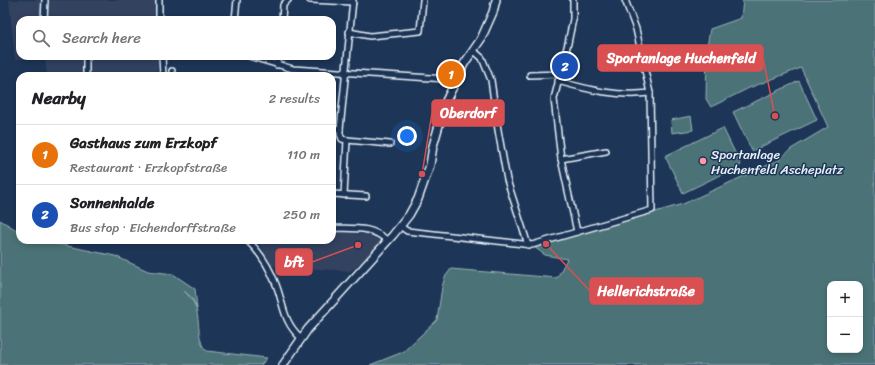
<!DOCTYPE html>
<meta charset="utf-8">
<style>
:root{--surface:#fff;--page:#f6f6f6;--text:#202124;--muted:#757577;--line:#e0e0e0;--accent:#ea580c}
body{margin:0;font-family:Sriracha,sans-serif;background:var(--page);color:var(--text)}
.controls{position:absolute;right:12px;bottom:12px;display:grid;overflow:hidden;border-radius:8px;box-shadow:0 2px 6px #0003}
.controls button{width:36px;height:36px;display:grid;place-items:center;padding:0;border:0;border-bottom:1px solid var(--line);background:var(--surface);color:var(--text);font:20px sans-serif}
.you{position:absolute;left:407px;top:136px;width:14px;height:14px;margin:-10px;border:3px solid #fff;border-radius:50%;background:#1a73e8;box-shadow:0 0 0 6px #1a73e833}
.badge{display:grid;place-items:center;width:26px;height:26px;border-radius:50%;background:var(--accent);color:#fff;font-size:13px;font-weight:700}
.pin{position:absolute;translate:-50% -50%;border:2px solid #fff;box-shadow:0 1px 4px #0006}
.list{margin:0;padding:0;list-style:none}
h2{display:flex;justify-content:space-between;align-items:center;height:52px;margin:0;padding:0 16px;font-size:17px}
h2 small{font-size:13px;font-weight:400;color:var(--muted)}
.list li{display:grid;grid-template-columns:26px 1fr auto;gap:12px;align-items:center;box-sizing:border-box;height:60px;padding:0 16px;border-top:1px solid var(--line)}
.list b{display:block;font-size:15px;white-space:nowrap}
.list p{margin:0;font-size:13px;white-space:nowrap;color:var(--muted)}
.list em{font-size:13px;font-style:normal;color:var(--muted)}
.icon{flex:none;width:22px;height:22px;fill:none;stroke:currentColor;stroke-width:2;stroke-linecap:round;stroke-linejoin:round}
.map{position:relative;flex:none;width:875px;height:365px;overflow:hidden}
.search{position:absolute;background:var(--surface);box-shadow:0 2px 6px #0003;left:16px;top:16px;width:320px;height:44px;display:flex;align-items:center;gap:10px;box-sizing:border-box;padding:0 14px;border-radius:12px;color:var(--muted);font-size:15px}
.panel{position:absolute;background:var(--surface);box-shadow:0 2px 6px #0003;left:16px;top:72px;width:320px;height:172px;border-radius:12px}
.map>svg:first-child{display:block}
.built{fill:#33435e}
.green{fill:#4b7377;stroke:#9ab2b8;fill-rule:evenodd}
.lines{fill:none;stroke-linecap:round;stroke-linejoin:round}
.street-casing{stroke:#e8f1f8;stroke-width:8}
.secondary-casing{stroke:#e8f1f8;stroke-width:10}
.street{stroke:#1d3557;stroke-width:5}
.secondary{stroke:#1d3557;stroke-width:7}
.poi-dot{fill:#ff9aa2;stroke:#1d3557;stroke-width:1.5}
.labels{text-anchor:middle;stroke-width:3;stroke-linejoin:round;paint-order:stroke}
.poi-label{font-size:13px;fill:#e8f1f8;stroke:#1d3557;text-anchor:start}
.leader{fill:none;stroke:#da5052;stroke-width:1.5}
.callout-dot{fill:#da5052;stroke:#1d3557;stroke-width:1.5}
.callout{fill:#da5052;stroke:#da5052;stroke-width:1.5}
.callout-label{font-size:14px;text-anchor:middle;font-weight:bold;fill:#fff}
</style>
<div class="map">
<svg width="875" height="365" viewBox="0 0 875 365">
<rect width="100%" height="100%" fill="#1d3557"/>
<filter id="ink" filterUnits="userSpaceOnUse"><feTurbulence type="fractalNoise" baseFrequency=".025" numOctaves="2"/><feDisplacementMap in="SourceGraphic" scale="8" xChannelSelector="R" yChannelSelector="G"/><feConvolveMatrix kernelMatrix="1 2 1 2 8 2 1 2 1" color-interpolation-filters="sRGB"/></filter>
<g filter="url(#ink)">
<!-- built -->
<g class="built">
<path d="M9,0H156L157,20H20V56H41L15,60Z"/>
<path d="M45,56H159L156,76H47Z"/>
<path d="M332,232L374,235L383,241L356,267L350,271L272,266L257,240H332Z"/>
</g>
<!-- green -->
<g class="green">
<path d="M743,0H875V365H370L403,352L437,320L442,287L445,277L451,269L557,278L567,259L545,255L534,247L542,245L543,247L548,246L547,243L683,204L779,160L791,149L828,127L801,68L749,88L711,107L706,99L707,47L710,29L741,18ZM830,284H860V350H830Z"/>
<path d="M799,81L817,120L752,151L733,112Z"/>
<path d="M691,116L693,130L672,133L671,120Z"/>
<path d="M723,128L741,165L683,193L665,156Z"/>
<path d="M0,220L20,232V240H39L115,256L148,271L173,274L195,289L197,309L192,298L184,291C189,296 194,301 196,309C200,320 197,345 207,351L267,358L261,365H0Z"/>
</g>
<g class="lines">
<defs>
<g id="street">
<path d="M159,0V20"/>
<path d="M310,0L353,2"/>
<path d="M573,0V19L568,43L554,99L561,159L577,232"/>
<path d="M44,20L45,0"/>
<path d="M235,20L237,0"/>
<path d="M282,20L283,5L288,0"/>
<path d="M349,32L370,36L420,31L423,0"/>
<path d="M473,50L482,58L491,80L498,130L507,180L528,245"/>
<path d="M86,56V76"/>
<path d="M162,56L163,76"/>
<path d="M249,56L293,69L446,79L455,81"/>
<path d="M277,65L278,56"/>
<path d="M172,71V76"/>
<path d="M530,75L560,74"/>
<path d="M558,81C589,90 618,97 650,93"/>
<path d="M332,128L340,129L353,0"/>
<path d="M340,129V134L342,139L347,140"/>
<path d="M561,159L606,151"/>
<path d="M332,194L366,196"/>
<path d="M344,195L347,140L390,144"/>
<path d="M400,226L407,231L532,245L652,210L650,93L636,29L625,0"/>
<path d="M332,228C354,229 370,225 388,241"/>
<path d="M247,240C259,251 269,267 275,282C284,303 282,321 301,338"/>
</g>
<path id="secondary" d="M283,365L308,329L393,235L409,215L418,199L430,165L433,146L446,101L464,64L481,39L493,12L496,0"/>
</defs>
<!-- street casing -->
<use href="#street" class="street-casing"/>
<!-- secondary casing -->
<use href="#secondary" class="secondary-casing"/>
<!-- street -->
<use href="#street" class="street"/>
<!-- secondary -->
<use href="#secondary" class="secondary"/>
</g>
</g>
<!-- markers -->
<circle class="poi-dot" cx="703" cy="161" r="4"/>
<g class="labels">
<!-- poi labels -->
<g class="poi-label">
<text x="711" y="159">Sportanlage<tspan x="711" dy="15">Huchenfeld Ascheplatz</tspan></text>
</g>
</g>
<!-- callouts -->
<path class="leader" d="M775 116L763 58M422 174L432 113M358 245L312 262M546 244L590 291"/>
<g class="callout-dot">
<circle cx="775" cy="116" r="4"/>
<circle cx="422" cy="174" r="4"/>
<circle cx="358" cy="245" r="4"/>
<circle cx="546" cy="244" r="4"/>
</g>
<g class="callout">
<rect x="598" y="45" width="165" height="26" rx="4"/>
<rect x="432" y="100" width="72" height="26" rx="4"/>
<rect x="276" y="249" width="36" height="26" rx="4"/>
<rect x="590" y="278" width="113" height="26" rx="4"/>
</g>
<g class="callout-label">
<text x="681" y="63">Sportanlage Huchenfeld</text>
<text x="468" y="118">Oberdorf</text>
<text x="294" y="267">bft</text>
<text x="646" y="296">Hellerichstraße</text>
</g>
</svg>
<div class="controls">
<button>+</button>
<button>−</button>
</div>
<div class="you"></div>
<div class="pin badge" style="left:451px;top:74px;background:#e8710a">1</div>
<div class="pin badge" style="left:565px;top:66px;background:#1a4fb4">2</div>
<div class="search"><svg class="icon" aria-label="search" viewBox="0 0 24 24"><circle cx="10" cy="10" r="6"/><path d="M15 15l6 6"/></svg>Search here</div>
<section class="panel">
<h2>Nearby<small>2 results</small></h2>
<ul class="list">
<li><span class="badge" style="background:#e8710a">1</span><div><b>Gasthaus zum Erzkopf</b><p>Restaurant · Erzkopfstraße</p></div><em>110 m</em></li>
<li><span class="badge" style="background:#1a4fb4">2</span><div><b>Sonnenhalde</b><p>Bus stop · Eichendorffstraße</p></div><em>250 m</em></li>
</ul>
</section>
</div>
